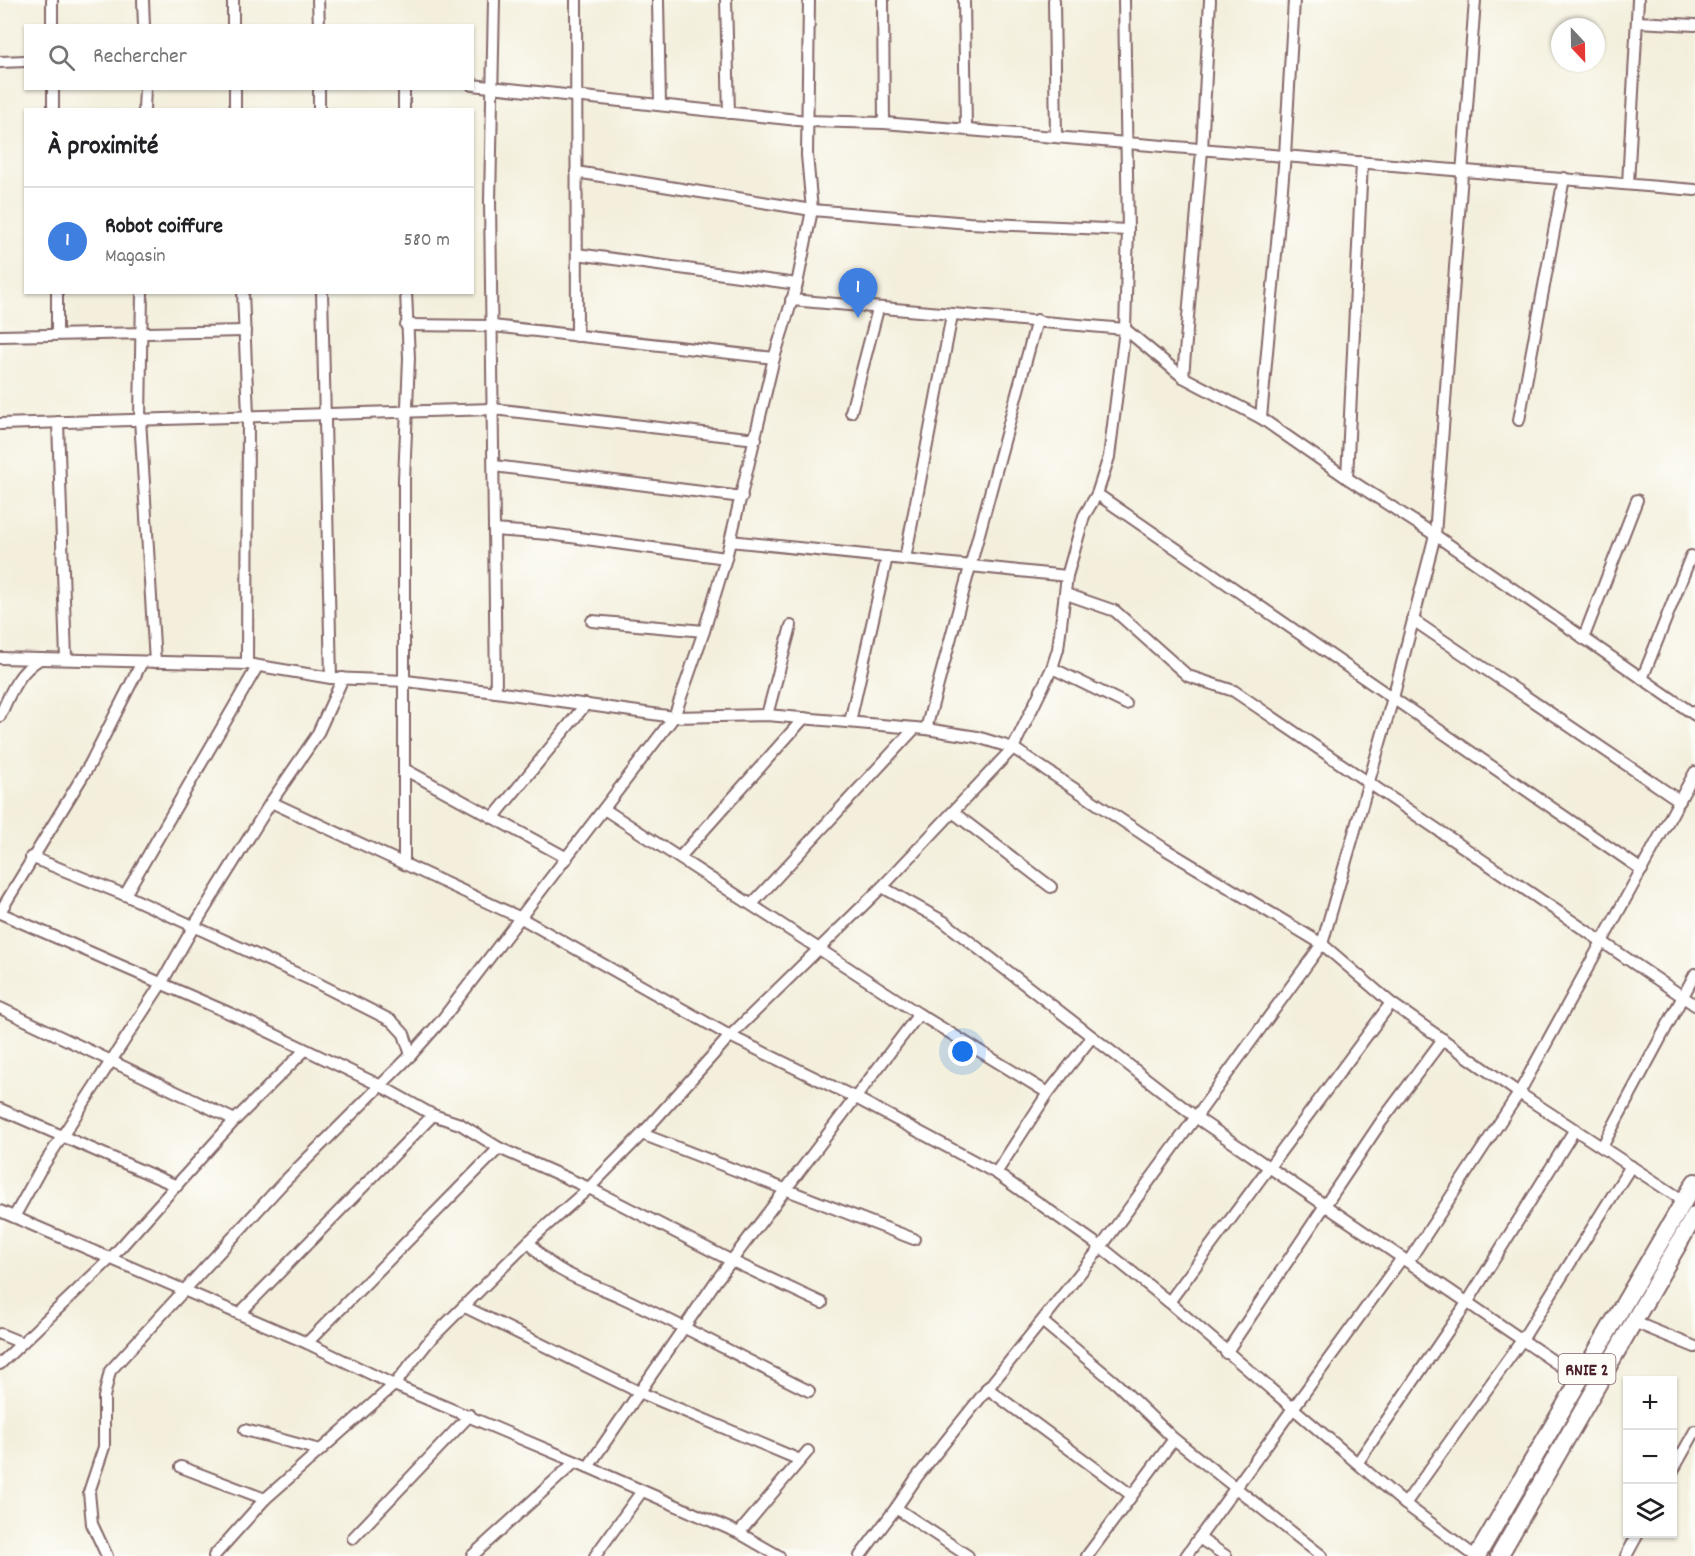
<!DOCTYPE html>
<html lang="fr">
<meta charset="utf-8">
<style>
:root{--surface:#fff;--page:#f6f6f6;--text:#202124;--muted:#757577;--line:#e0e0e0;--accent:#d1495b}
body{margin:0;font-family:Dekko,sans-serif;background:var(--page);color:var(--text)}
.controls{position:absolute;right:18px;bottom:18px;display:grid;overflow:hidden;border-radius:0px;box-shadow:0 2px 4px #0004}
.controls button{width:54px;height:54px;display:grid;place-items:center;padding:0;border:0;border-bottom:2px solid var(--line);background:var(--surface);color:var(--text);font:30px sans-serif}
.compass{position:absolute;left:1551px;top:18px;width:54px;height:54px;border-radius:50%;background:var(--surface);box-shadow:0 2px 4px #0004;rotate:158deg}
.you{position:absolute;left:963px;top:1052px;width:21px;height:21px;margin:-15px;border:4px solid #fff;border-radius:50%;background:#1a73e8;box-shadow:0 0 0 9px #1a73e833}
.badge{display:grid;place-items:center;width:39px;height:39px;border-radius:50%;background:var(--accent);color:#fff;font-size:20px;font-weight:700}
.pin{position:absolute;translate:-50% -50px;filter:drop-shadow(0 2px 3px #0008)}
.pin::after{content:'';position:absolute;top:32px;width:21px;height:18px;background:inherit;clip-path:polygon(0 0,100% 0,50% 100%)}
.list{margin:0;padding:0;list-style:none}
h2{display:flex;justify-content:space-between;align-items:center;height:78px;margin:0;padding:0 24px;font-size:26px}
h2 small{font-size:20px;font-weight:400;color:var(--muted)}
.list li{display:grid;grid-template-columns:39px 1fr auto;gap:18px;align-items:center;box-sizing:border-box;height:108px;padding:0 24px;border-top:2px solid var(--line)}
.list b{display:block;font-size:22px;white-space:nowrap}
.list p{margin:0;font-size:20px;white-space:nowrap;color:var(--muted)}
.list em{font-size:20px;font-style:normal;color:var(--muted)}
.icon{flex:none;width:33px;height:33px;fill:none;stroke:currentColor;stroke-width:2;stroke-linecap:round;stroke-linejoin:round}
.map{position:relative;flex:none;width:1695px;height:1556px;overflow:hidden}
.search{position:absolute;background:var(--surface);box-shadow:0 2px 4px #0004;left:24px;top:24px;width:450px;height:66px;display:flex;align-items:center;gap:15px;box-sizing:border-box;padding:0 21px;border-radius:0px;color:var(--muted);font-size:22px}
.panel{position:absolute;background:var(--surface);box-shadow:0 2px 4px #0004;left:24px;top:108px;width:450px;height:186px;border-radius:0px}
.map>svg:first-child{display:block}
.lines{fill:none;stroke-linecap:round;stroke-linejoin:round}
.street-casing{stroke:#856869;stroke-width:14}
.primary-casing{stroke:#856869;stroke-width:20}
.street{stroke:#fff;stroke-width:10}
.primary{stroke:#fff;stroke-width:16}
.labels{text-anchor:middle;stroke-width:5;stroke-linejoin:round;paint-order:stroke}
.shield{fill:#fdfcf7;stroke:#806168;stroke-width:1.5}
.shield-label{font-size:18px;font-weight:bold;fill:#4a1f2b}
</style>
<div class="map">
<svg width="1695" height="1556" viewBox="0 0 1695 1556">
<rect width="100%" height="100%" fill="#fdfcf7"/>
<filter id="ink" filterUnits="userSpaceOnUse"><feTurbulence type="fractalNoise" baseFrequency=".0167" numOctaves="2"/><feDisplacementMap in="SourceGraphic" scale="12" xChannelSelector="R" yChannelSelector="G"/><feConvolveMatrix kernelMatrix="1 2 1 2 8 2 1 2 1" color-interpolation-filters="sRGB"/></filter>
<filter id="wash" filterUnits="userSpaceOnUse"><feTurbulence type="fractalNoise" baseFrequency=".008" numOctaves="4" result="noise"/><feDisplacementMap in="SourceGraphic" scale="24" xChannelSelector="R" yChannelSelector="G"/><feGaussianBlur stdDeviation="1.35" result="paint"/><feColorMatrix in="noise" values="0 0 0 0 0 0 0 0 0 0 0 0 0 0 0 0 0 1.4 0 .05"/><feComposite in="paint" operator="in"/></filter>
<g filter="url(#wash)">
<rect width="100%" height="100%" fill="#f3efdc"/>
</g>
<g filter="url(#ink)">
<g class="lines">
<defs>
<g id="street">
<path d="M52,0V26"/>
<path d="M143,0L144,26"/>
<path d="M233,0V26"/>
<path d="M318,0L319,26"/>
<path d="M494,0L490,201L496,692"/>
<path d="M576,0L577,336"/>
<path d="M658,0L660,105"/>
<path d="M726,0L729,113"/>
<path d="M883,0L884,123"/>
<path d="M964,0L966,129"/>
<path d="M1054,0L1056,137"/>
<path d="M1124,0L1128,230L1125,329L1183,377L1261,418L1347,478L1435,535L1695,715"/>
<path d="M1637,22L1695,25"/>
<path d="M0,62L26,61"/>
<path d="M472,85L807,121L884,123L1695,190"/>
<path d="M53,88V110"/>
<path d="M235,88V110"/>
<path d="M319,88V110"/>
<path d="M404,88V110"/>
<path d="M144,110L145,88"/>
<path d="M576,172L812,210L969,223L1128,230"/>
<path d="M1628,184L1638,0"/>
<path d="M577,254L797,284"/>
<path d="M57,292V334"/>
<path d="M142,292L140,419L155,662"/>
<path d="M243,292L248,415L247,664"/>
<path d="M322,292L331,678"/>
<path d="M406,325L493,326L774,358"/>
<path d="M0,336L245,331"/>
<path d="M1183,377L1202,150L1210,0"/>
<path d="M851,412L878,309"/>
<path d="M1261,418L1285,155L1294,0"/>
<path d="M1519,420L1564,178"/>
<path d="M58,422L66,659"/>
<path d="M0,424L493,409L756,439"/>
<path d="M494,466L742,497"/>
<path d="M1347,478L1362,162"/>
<path d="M1097,494L1642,870"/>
<path d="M494,530L549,534L726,558"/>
<path d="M730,541L1067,576"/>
<path d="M905,559L952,315"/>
<path d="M1066,594L1115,611L1188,676L1234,691L1695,1005"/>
<path d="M1413,620L1680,801"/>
<path d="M592,621L704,631"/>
<path d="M1583,639L1637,500"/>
<path d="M0,658L247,664L331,678L406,681L496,692L674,717L767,715L926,729L977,737L1013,748L1165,849L1322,944L1391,1003L1519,1093L1684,1201"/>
<path d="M1052,668L1126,704"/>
<path d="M1642,679L1691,556"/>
<path d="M767,715L791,626"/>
<path d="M0,716C10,693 18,672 40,659"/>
<path d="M850,722L887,557"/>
<path d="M926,729L1037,320"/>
<path d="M404,769L567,858"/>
<path d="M271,802L521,918L730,1036L856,1098L996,1173L1101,1247L1169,1302L1405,1504L1475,1556"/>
<path d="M604,809L919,1014L1048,1093"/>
<path d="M954,813L1051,887"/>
<path d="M493,818L586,704"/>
<path d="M31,857L125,895L311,980L392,1021L404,1034L411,1055"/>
<path d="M680,857L804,718"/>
<path d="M404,864V480L409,358L406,292"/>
<path d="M882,887L943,921L1197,1118L1581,1380"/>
<path d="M125,895L257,667"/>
<path d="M752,904L915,728"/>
<path d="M0,912L90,764L142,662"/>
<path d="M0,913L236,1016L379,1085L433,1115L460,1124L499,1148L589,1188L732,1261L822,1303"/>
<path d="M0,1008L235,1120"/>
<path d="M0,1109L177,1186"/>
<path d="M642,1134L914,1239"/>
<path d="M1602,1147L1695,974"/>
<path d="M996,1173L1048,1093L1092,1037"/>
<path d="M0,1211L307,1343L394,1385L588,1467L739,1533L779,1556"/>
<path d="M14,1217L39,1172L161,984L194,926L271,802L317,735L343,678"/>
<path d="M529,1241C551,1274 587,1281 621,1297C684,1326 746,1360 809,1391"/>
<path d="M1408,1262L1519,1093L1695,772"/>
<path d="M1169,1302L1391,1003"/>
<path d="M465,1307L639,1392L800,1460"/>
<path d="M240,1313L433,1115"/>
<path d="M1043,1322L1117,1384L1174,1439L1322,1556"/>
<path d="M1634,1322L1695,1347"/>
<path d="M0,1334L22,1343"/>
<path d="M307,1343L499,1148"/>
<path d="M1226,1353L1381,1122L1443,1039"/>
<path d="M0,1364L111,1258L235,1120L305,1050"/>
<path d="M987,1388L1130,1494"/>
<path d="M245,1430L320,1450"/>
<path d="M1358,1462L1467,1303L1575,1129"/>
<path d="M181,1467L265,1499"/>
<path d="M588,1467L716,1281L919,1014"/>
<path d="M1672,1472L1695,1431"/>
<path d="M1405,1504L1522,1340L1631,1166"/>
<path d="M739,1533L808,1451"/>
<path d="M353,1538L470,1415"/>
<path d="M1199,1538L1226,1556"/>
<path d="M107,1556L92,1524L89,1492L104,1447V1397L110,1371L282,1184L411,1055L441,1021L674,717L704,631L726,558L774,358L797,284L812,210L807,155L809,0"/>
<path d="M214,1556L265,1499L394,1385L429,1341L529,1241L589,1188L642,1134L730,1036L882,887L1013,748L1052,668L1058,649L1067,576L1073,555L1084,516L1097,494L1109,457L1125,329L791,300"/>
<path d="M472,1556L575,1462"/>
<path d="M595,1556L642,1491"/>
<path d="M860,1556L896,1508"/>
<path d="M968,1556L896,1508L917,1477L1101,1247L1322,944L1393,698L1435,535L1475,0"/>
<path d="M1087,1556L1174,1439"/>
<path d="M1186,1556L1402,1258"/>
<path d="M1626,1556L1638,1534"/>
</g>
<g id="primary">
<path d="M1477,1556L1695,1182"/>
<path d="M1499,1556L1695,1215"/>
</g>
</defs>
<!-- street casing -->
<use href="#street" class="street-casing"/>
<!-- primary casing -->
<use href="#primary" class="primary-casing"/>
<!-- street -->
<use href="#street" class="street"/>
<!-- primary -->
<use href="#primary" class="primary"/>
</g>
</g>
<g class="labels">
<!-- shield labels -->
<rect class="shield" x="1558.5" y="1354" width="57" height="30" rx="4.5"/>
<g class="shield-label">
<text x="1587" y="1375">RNIE 2</text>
</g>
</g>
</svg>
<div class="controls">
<button>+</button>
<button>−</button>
<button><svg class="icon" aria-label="layers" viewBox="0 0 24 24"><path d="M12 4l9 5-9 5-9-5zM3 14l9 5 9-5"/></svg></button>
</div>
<svg class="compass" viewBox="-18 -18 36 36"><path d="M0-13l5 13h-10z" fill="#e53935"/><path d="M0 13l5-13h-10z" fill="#757577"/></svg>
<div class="you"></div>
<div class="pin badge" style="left:858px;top:318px;background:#3f7fe0">1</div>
<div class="search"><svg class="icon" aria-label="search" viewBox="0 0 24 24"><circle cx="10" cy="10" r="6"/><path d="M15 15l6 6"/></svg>Rechercher</div>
<section class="panel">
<h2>À proximité<small></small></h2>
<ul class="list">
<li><span class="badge" style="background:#3f7fe0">1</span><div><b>Robot coiffure</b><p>Magasin</p></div><em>580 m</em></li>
</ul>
</section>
</div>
